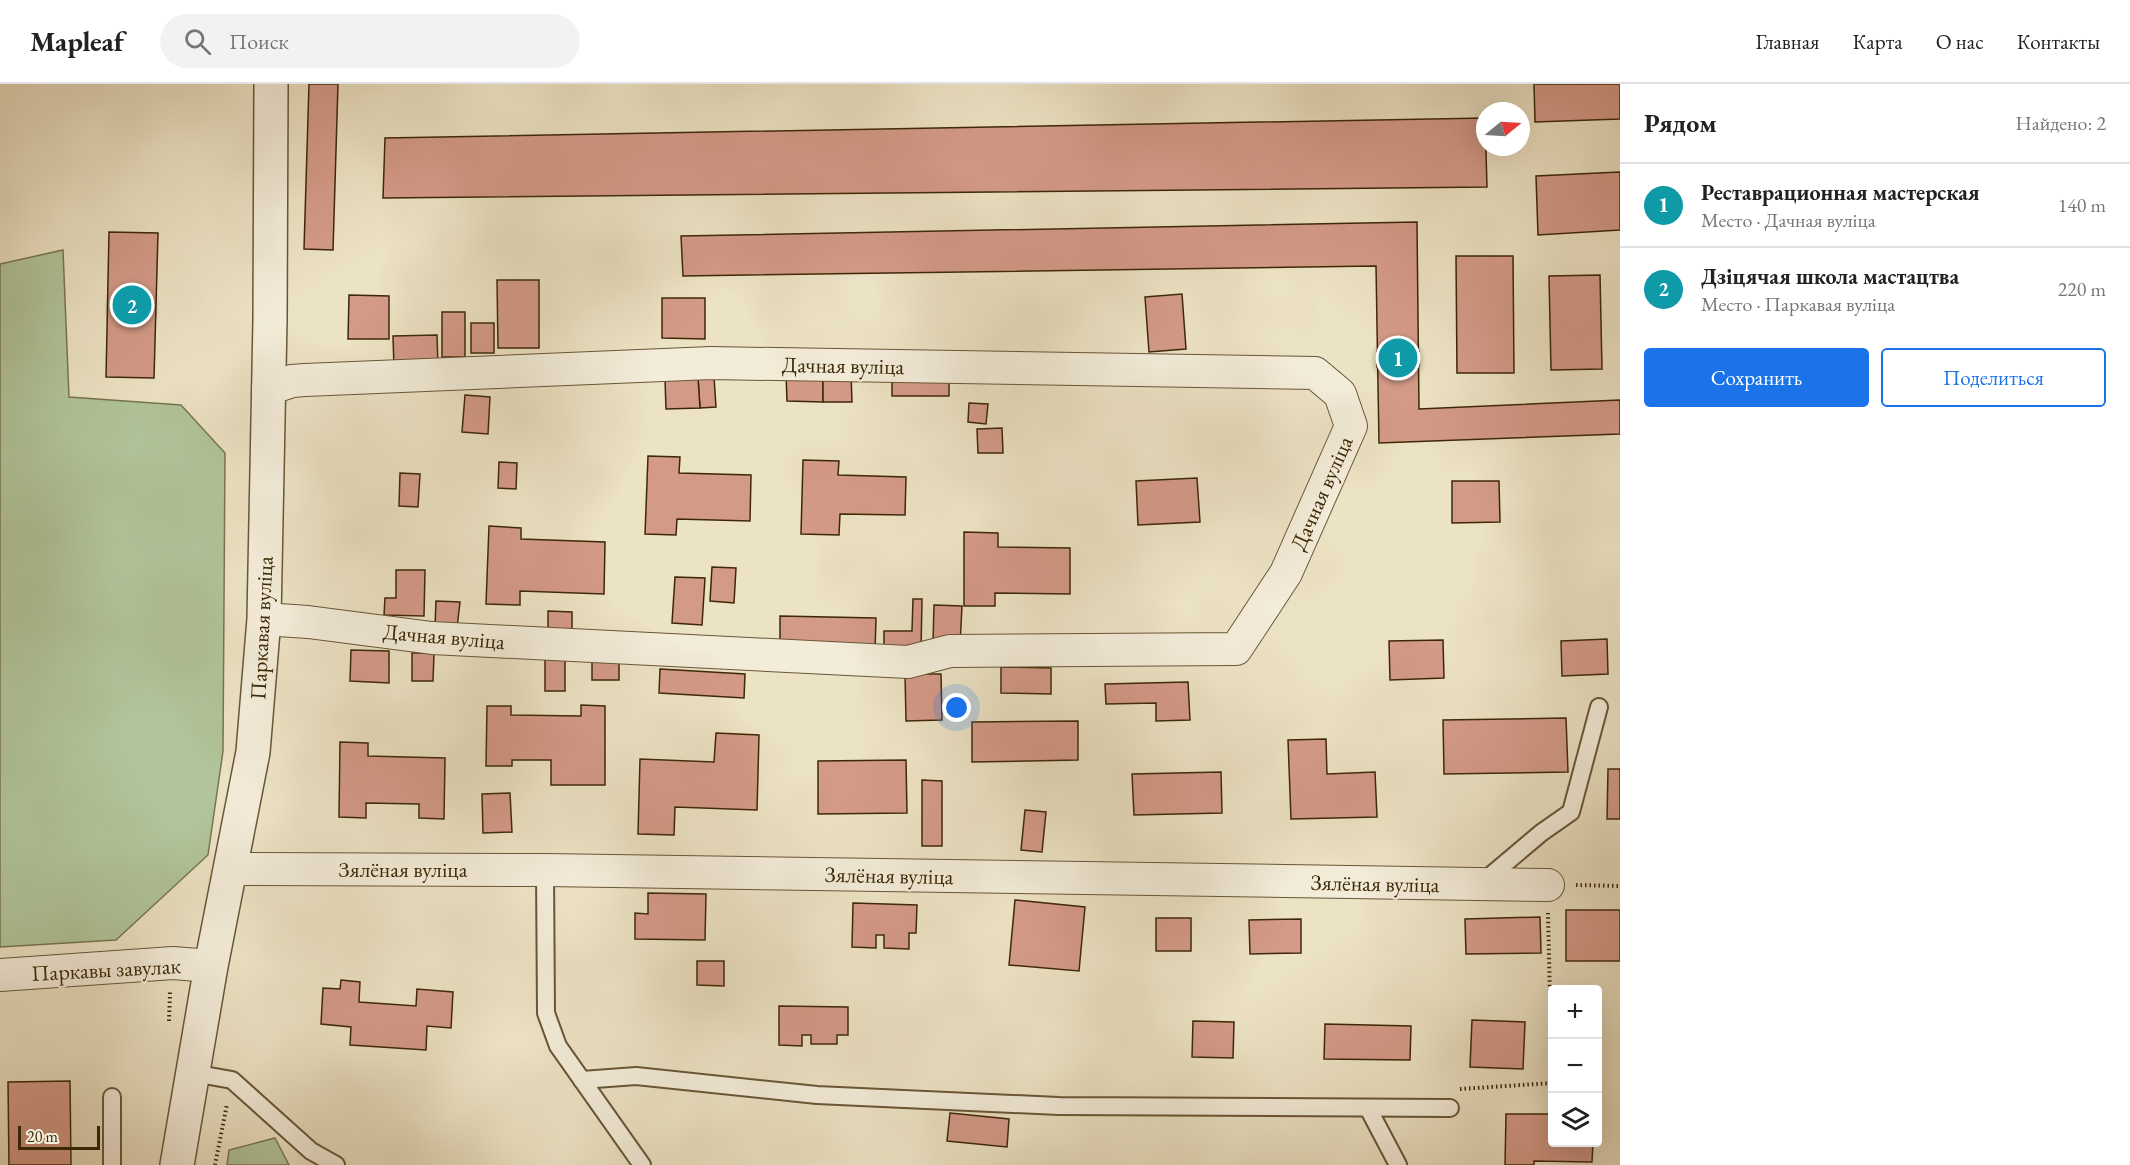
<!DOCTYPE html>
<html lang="ru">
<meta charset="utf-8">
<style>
:root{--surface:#fff;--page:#f2f2f2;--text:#222;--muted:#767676;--line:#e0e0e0;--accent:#1a73e8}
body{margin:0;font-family:"EB Garamond",serif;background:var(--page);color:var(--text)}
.controls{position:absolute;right:18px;bottom:18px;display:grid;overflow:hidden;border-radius:6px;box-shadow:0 6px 24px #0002}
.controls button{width:54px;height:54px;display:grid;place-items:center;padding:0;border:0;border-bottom:2px solid var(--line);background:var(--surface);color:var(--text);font:30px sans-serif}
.compass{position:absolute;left:1476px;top:18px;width:54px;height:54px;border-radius:50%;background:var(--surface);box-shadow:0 6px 24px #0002;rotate:72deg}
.scale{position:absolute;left:18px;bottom:15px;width:82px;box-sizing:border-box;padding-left:6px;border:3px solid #3d2806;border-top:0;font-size:16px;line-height:21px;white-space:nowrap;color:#3d2806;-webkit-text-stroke:4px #f3ecd9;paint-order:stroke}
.you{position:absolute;left:957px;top:624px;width:21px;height:21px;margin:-15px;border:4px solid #fff;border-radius:50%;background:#1a73e8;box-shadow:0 0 0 9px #1a73e833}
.badge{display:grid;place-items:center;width:39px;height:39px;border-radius:50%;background:var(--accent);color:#fff;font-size:20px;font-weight:700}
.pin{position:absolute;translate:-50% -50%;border:3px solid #fff;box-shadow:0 2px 6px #0006}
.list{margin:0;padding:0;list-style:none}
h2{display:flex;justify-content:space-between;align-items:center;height:78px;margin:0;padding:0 24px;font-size:26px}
h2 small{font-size:20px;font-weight:400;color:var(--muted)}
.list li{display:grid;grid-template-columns:39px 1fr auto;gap:18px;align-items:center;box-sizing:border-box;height:84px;padding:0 24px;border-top:2px solid var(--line)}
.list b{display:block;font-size:22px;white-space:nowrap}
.list p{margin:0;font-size:20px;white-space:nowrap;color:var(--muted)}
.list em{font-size:20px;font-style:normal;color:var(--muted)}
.actions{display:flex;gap:12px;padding:18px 24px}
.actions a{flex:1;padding:14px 0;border:2px solid var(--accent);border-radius:6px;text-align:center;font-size:21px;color:var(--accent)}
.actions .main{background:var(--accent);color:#fff}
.icon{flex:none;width:33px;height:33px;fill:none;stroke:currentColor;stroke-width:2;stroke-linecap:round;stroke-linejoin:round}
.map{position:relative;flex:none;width:1620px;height:1081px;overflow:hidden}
header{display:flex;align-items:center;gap:36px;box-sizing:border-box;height:84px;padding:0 30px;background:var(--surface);border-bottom:2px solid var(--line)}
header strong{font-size:28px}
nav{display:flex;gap:33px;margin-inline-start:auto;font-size:21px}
.search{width:420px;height:54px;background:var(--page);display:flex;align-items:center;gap:15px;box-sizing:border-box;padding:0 21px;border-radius:33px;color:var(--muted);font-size:22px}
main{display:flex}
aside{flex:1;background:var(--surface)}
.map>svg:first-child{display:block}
.green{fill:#b1c49a;stroke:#777650;stroke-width:1.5}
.building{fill:#d49a88;stroke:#3d2806;stroke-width:1.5}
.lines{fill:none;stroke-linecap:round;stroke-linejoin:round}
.service-casing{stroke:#695636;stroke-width:20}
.minor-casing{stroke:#695636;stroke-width:34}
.tertiary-casing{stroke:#695636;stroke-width:36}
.path{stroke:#3d2806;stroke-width:4;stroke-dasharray:1.5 3;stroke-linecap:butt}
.service{stroke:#f3ecd9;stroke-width:16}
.minor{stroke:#f3ecd9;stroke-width:32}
.tertiary{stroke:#f3ecd9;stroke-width:33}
.labels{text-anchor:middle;stroke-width:4.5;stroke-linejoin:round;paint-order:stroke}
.street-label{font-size:22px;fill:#3d2806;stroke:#f3ecd9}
</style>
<header>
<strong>Mapleaf</strong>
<div class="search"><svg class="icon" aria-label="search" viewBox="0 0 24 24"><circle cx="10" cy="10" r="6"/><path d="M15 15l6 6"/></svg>Поиск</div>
<nav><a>Главная</a><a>Карта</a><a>О нас</a><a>Контакты</a></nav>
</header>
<main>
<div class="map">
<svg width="1620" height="1081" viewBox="0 0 1620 1081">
<rect width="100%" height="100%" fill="#ece2c4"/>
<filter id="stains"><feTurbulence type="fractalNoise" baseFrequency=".00333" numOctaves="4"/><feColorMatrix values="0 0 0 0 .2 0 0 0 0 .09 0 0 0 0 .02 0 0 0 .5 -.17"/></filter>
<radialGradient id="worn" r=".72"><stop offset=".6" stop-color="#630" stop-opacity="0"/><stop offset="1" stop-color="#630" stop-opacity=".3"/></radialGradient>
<!-- green -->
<g class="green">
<path d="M63,166L69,313L181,321L225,369L223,667L208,771L116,856L0,863V180Z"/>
<path d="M275,1054L289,1081H227L229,1066Z"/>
</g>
<!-- building -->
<g class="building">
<path d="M309,0H338L333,166L304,165Z"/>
<path d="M1534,0H1620V35L1535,38Z"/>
<path d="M1485,34L1487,103L383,114L385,54Z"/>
<path d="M1620,88V146L1538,151L1536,92Z"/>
<path d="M1417,138L1419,325L1620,316V350L1379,359L1376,182L683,192L681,152Z"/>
<path d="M109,148L158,149L154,294L106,293Z"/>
<path d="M1456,172H1513L1514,289H1457Z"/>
<path d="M1600,191L1602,285L1551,286L1549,192Z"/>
<path d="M497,196H539V264H498Z"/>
<path d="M1182,210L1186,265L1149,268L1145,213Z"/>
<path d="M349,211L389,212V255H348Z"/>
<path d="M662,214H705V255L662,254Z"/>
<rect x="442" y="228" width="23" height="45"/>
<rect x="471" y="239" width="23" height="30"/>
<path d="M437,251L438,284H394L393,252Z"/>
<path d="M1377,267H1419V282L1377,283Z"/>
<path d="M786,289H823V318L787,317Z"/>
<path d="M823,289H851L852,318H823Z"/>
<rect x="892" y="290" width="57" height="22"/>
<path d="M714,293L716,323L700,324L698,294Z"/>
<path d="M698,294L700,324L666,325L665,295Z"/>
<path d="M465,311L490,313L488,350L462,348Z"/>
<path d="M969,319L988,320L986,340L968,338Z"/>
<path d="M1002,344L1003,369H978L977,345Z"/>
<path d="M648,372L680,373L679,389L751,391L750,437L677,435L676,451L645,450Z"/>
<path d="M803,376L839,377L838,391L906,393L905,431L840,430L839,451L801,450Z"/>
<path d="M499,378L517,379L516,405L498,404Z"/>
<path d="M400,389L420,390L418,423L399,422Z"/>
<path d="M1197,394L1200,438L1138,441L1136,397Z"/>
<path d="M1452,397H1499L1500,438L1452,439Z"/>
<path d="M489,442L521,444V455L605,458L604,510L520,507V521L486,520Z"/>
<path d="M964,448L998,449V463L1070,464V510L995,509V522H964Z"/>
<path d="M712,483L736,484L734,519L710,517Z"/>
<path d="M396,486H425L424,532L384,531L385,514H396Z"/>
<path d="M675,493L705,494L702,541L672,539Z"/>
<path d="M913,515H922L921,566L884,565V547H912Z"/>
<path d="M436,517L460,518L457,544L435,542Z"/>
<path d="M934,521L962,522L960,561L933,559Z"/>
<path d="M548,527L572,528V549L548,548Z"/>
<path d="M780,532L876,534L875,568L780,566Z"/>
<path d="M1607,555L1608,590L1562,592L1561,557Z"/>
<path d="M1443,556L1444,594L1390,596L1389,557Z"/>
<path d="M351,566L389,567V599L350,597Z"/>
<path d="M412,569H434L433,597H412Z"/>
<path d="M545,572L565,573V607H545Z"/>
<rect x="592" y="575" width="27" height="21"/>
<path d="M1001,583L1051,584V610L1001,609Z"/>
<path d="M660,585L745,590L744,614L659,609Z"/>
<path d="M905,590H941L942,636L906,637Z"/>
<path d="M1188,598L1190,636L1156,637V619L1106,620L1105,600Z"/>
<path d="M581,621L605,622V701H551V676H512V682H486L487,622H511V631L581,632Z"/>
<path d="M1566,634L1568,688L1444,690L1443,636Z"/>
<path d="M1078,637V676L972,678V638Z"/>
<path d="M716,649L759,651L757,726L675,723L674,751L638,750L640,675L714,678Z"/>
<path d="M1326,655L1327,690L1375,688L1377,733L1291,735L1288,656Z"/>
<path d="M340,658L368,659V672L445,674L444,735L419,734V720L366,719V734L339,733Z"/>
<path d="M906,676L907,729L818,730V677Z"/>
<path d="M1608,685H1620V735H1607Z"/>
<path d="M1221,688L1222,729L1134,731L1132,690Z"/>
<path d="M922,696L942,697V762H922Z"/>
<path d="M510,709L512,748L483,749L482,710Z"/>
<path d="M1025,726L1046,728L1042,768L1021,766Z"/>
<path d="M648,809L706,810L705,856L635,855V829L648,830Z"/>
<path d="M1015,816L1085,823L1079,887L1009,881Z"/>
<path d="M853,819L917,821L916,849H909V865L884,864V851H876V864L852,863Z"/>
<rect x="1566" y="826" width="54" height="51"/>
<path d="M1540,833L1541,869L1466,870L1465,835Z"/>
<rect x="1156" y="834" width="35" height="33"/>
<path d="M1301,835V869L1250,870L1249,836Z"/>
<path d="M697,877H724V902L697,901Z"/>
<path d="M341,896L360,898L359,918L416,922L417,905L453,908L451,944L427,942L426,966L350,961L351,943L321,940L323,904L340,905Z"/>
<path d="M779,922L848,923V951H837V960H811V951H802V962L779,961Z"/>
<path d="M1472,936L1525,938L1523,985L1470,983Z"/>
<path d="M1193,937L1234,938L1233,974L1192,973Z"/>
<path d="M1325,940L1411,942L1410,976L1324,975Z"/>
<path d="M70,997L71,1081H9L8,998Z"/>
<path d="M950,1029L1009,1035L1007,1063L947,1057Z"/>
<path d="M1506,1030H1552V1058H1593L1592,1078L1534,1077V1081H1505Z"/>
</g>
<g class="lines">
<defs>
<g id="service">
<path d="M545,786L546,929L558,962L642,1081"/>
<path d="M1483,798L1541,749L1571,728L1599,623"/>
<path d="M193,989L232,996L311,1067L336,1081"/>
<path d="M582,996L636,992L817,1011L1059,1022L1450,1024"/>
<path d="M112,1013V1081"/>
<path d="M1368,1024L1398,1081"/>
</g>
<g id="minor">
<path d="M264,535L308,538L432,554L908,578L950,567L1236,565L1286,489L1351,342L1340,310L1315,289L711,279L305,296L292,297L268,305"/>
<path d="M230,785L545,786L1548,801"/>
<path d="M0,891L173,879L211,882"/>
</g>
<path id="tertiary" d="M177,1081L211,882L253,668L264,535L270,236L271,0"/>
</defs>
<!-- service casing -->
<use href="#service" class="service-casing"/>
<!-- minor casing -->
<use href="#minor" class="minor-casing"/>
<!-- tertiary casing -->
<use href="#tertiary" class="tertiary-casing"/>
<!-- path -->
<g class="path">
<path d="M1576,801L1620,802"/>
<path d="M169,937L170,908"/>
<path d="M1460,1005L1552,999L1548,829"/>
<path d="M215,1081L227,1020"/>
</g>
<!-- service -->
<use href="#service" class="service"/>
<!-- minor -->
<use href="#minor" class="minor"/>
<!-- tertiary -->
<use href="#tertiary" class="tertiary"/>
</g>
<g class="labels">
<!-- street labels -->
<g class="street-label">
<text transform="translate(843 281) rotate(1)" y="8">Дачная вуліца</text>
<text transform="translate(1321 409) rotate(-66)" y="8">Дачная вуліца</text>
<text transform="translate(261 544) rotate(-87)" y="8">Паркавая вуліца</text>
<text transform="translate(444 552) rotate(5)" y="8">Дачная вуліца</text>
<text x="403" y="793">Зялёная вуліца</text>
<text transform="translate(889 791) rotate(1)" y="8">Зялёная вуліца</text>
<text transform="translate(1375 799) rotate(1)" y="8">Зялёная вуліца</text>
<text transform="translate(106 885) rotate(-3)" y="8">Паркавы завулак</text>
</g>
</g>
<rect width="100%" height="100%" filter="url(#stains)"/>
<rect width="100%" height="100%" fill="url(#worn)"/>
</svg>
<div class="controls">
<button>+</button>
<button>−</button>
<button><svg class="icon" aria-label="layers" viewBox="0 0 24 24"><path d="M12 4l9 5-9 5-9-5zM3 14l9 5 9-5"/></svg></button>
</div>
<svg class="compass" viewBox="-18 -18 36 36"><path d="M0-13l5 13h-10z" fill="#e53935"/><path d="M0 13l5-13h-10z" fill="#767676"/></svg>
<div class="scale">20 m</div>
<div class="you"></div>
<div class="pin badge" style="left:1398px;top:274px;background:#0f9aa8">1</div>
<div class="pin badge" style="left:132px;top:221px;background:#0f9aa8">2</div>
</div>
<aside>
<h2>Рядом<small>Найдено: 2</small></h2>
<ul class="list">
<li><span class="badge" style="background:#0f9aa8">1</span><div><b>Реставрационная мастерская</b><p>Место · Дачная вуліца</p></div><em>140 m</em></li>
<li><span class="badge" style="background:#0f9aa8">2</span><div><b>Дзіцячая школа мастацтва</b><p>Место · Паркавая вуліца</p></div><em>220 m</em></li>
</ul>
<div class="actions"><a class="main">Сохранить</a><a>Поделиться</a></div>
</aside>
</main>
